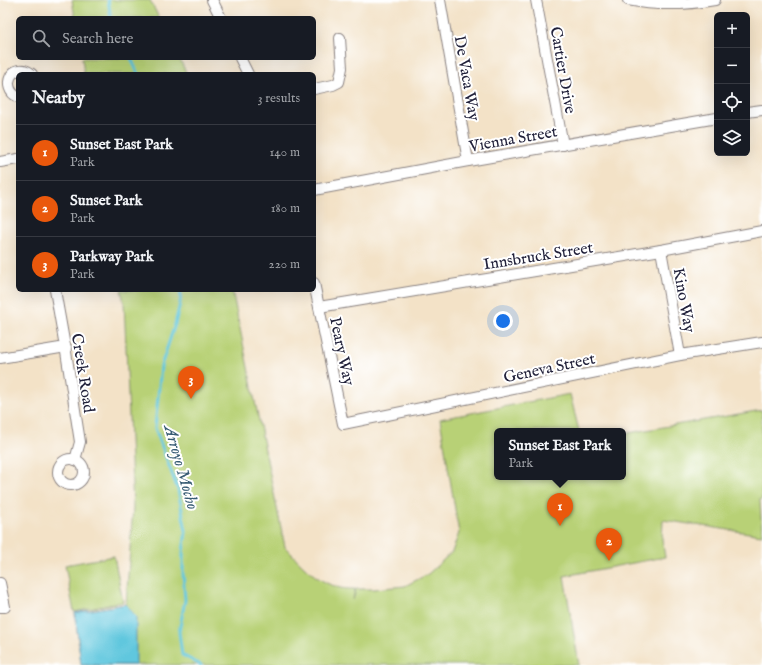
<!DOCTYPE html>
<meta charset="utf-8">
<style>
:root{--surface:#171b24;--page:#242831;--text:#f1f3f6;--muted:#9ea1a6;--line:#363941;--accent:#ea580c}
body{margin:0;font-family:"IM FELL English",serif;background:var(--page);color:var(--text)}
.controls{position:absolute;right:12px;top:12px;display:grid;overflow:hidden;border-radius:6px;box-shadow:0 4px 16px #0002}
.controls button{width:36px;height:36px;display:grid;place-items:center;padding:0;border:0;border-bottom:1px solid var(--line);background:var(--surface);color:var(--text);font:20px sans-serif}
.you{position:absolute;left:503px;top:321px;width:14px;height:14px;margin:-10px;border:3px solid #fff;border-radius:50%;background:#1a73e8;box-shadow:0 0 0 6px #1a73e833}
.badge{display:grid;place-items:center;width:26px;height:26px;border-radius:50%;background:var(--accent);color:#fff;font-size:13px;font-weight:700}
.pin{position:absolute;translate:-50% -33px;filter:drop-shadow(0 1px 2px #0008)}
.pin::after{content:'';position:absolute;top:21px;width:14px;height:12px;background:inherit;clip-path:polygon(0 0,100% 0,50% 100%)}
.popup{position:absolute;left:494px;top:428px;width:132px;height:52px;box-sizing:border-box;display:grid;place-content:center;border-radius:6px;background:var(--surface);filter:drop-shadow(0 1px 3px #0005);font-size:13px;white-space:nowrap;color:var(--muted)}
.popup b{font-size:15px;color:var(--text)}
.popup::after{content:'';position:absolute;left:50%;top:100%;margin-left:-8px;border:8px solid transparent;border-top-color:var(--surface)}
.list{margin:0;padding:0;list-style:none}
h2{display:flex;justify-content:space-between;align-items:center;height:52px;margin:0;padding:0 16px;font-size:17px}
h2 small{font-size:13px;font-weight:400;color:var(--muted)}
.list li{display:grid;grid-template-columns:26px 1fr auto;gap:12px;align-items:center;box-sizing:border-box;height:56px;padding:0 16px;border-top:1px solid var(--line)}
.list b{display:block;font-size:15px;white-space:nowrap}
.list p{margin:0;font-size:13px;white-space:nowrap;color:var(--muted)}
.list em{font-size:13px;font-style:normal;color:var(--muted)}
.icon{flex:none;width:22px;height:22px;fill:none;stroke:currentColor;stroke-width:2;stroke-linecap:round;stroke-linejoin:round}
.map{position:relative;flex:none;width:762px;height:665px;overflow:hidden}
.search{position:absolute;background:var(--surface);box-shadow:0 4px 16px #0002;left:16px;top:16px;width:300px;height:44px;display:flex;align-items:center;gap:10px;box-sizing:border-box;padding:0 14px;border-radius:6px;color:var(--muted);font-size:15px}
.panel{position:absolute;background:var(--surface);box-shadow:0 4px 16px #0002;left:16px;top:72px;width:300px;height:220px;border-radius:6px}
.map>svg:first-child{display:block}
.green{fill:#b8d176;stroke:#6d7a58}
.water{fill:#61c7de;stroke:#42748c}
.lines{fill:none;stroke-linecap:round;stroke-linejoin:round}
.stream{stroke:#61c7de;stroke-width:3}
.minor-casing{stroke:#8a8281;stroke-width:12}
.minor{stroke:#fff;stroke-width:10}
.labels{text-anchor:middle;stroke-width:4;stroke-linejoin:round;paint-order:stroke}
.street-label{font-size:16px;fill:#22223b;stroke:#fff}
.water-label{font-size:17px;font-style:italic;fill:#385c74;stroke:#fff}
</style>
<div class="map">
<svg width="762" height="665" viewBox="0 0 762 665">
<rect width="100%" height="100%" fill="#fff"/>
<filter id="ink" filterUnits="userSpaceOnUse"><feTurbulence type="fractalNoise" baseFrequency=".025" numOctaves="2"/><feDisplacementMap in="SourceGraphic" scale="8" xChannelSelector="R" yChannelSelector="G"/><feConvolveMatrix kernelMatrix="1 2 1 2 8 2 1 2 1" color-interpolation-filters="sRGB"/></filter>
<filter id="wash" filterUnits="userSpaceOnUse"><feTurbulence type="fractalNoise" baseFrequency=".012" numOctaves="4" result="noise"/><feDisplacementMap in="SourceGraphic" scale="16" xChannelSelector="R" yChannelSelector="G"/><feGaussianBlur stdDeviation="0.9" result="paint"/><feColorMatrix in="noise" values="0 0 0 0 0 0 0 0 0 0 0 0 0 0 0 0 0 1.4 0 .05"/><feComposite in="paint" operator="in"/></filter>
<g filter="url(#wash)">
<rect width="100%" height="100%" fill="#f3e2c7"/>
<!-- green -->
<g class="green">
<path d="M72,0H150L159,18H75Z"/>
<path d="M82,58H179L187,74H84Z"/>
<path d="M121,290H232L285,547C300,562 315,581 337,587C342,589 349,589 355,589L353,600L356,589H374L405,586L428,574L452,552L459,533L440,419L570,394L579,431H497V477H623V434L762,410V499H760L762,535L663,520L662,539L665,557L564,576L579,665H81L75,613L126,604L133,507L124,302Z"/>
<path d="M114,556L123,602L74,612L65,565Z"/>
</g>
<!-- water -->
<path class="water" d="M126,604L136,617V665H81L75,613Z"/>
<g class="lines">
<!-- stream -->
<g class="stream">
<path d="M108,0L111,18"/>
<path d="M131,58L138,74"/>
<path d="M181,290L180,303L175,324L161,366L155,428L178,490L186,531L183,552V573L185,600L179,632L182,655L201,665"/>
</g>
</g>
</g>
<g filter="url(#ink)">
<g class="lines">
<defs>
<g id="minor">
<path d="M212,0L221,18"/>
<path d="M440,0L468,161"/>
<path d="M536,0L563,145"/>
<path d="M628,0C657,6 686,5 715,0"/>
<path d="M240,58L248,74"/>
<path d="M314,89L333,85L339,82L342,68L340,38"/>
<path d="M18,97C0,89 11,59 32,74"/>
<path d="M747,112L762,110"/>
<path d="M0,162L18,159"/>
<path d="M314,190L468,161L717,118"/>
<path d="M661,250L680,355"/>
<path d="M314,283L343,424L680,355L762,342"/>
<path d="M55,290L66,352L80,442L75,460"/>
<path d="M319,307L661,250L762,231"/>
<path d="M0,358L66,347"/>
<circle cx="71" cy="472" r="13"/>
<path d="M0,583L5,607H0"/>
</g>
</defs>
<!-- minor casing -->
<use href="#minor" class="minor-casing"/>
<!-- minor -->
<use href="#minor" class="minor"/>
</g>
</g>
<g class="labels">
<!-- street labels -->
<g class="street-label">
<text transform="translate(564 70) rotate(80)" y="6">Cartier Drive</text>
<text transform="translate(468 78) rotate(80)" y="6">De Vaca Way</text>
<text transform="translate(513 138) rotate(-10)" y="6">Vienna Street</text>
<text transform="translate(538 255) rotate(-9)" y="6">Innsbruck Street</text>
<text transform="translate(685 300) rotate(80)" y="6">Kino Way</text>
<text transform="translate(343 351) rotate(78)" y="6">Peary Way</text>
<text transform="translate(549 367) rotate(-12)" y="6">Geneva Street</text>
<text transform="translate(84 373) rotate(81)" y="6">Creek Road</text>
</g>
<!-- water labels -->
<g class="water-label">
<text transform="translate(182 467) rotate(74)" y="6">Arroyo Mocho</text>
</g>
</g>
</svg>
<div class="controls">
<button>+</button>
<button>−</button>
<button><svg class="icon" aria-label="locate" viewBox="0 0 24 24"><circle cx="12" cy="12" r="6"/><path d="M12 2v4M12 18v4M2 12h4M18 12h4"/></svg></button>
<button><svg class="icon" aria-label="layers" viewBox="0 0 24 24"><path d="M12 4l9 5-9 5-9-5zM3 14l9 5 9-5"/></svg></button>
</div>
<div class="you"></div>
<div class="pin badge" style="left:560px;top:526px">1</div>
<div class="popup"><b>Sunset East Park</b>Park</div>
<div class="pin badge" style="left:609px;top:561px">2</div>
<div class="pin badge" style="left:191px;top:399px">3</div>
<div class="search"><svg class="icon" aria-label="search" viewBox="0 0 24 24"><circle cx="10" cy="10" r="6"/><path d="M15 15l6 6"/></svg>Search here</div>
<section class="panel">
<h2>Nearby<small>3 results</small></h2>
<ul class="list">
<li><span class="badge">1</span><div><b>Sunset East Park</b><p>Park</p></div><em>140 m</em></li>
<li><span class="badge">2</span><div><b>Sunset Park</b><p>Park</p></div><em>180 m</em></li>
<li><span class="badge">3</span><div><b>Parkway Park</b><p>Park</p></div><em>220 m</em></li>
</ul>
</section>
</div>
